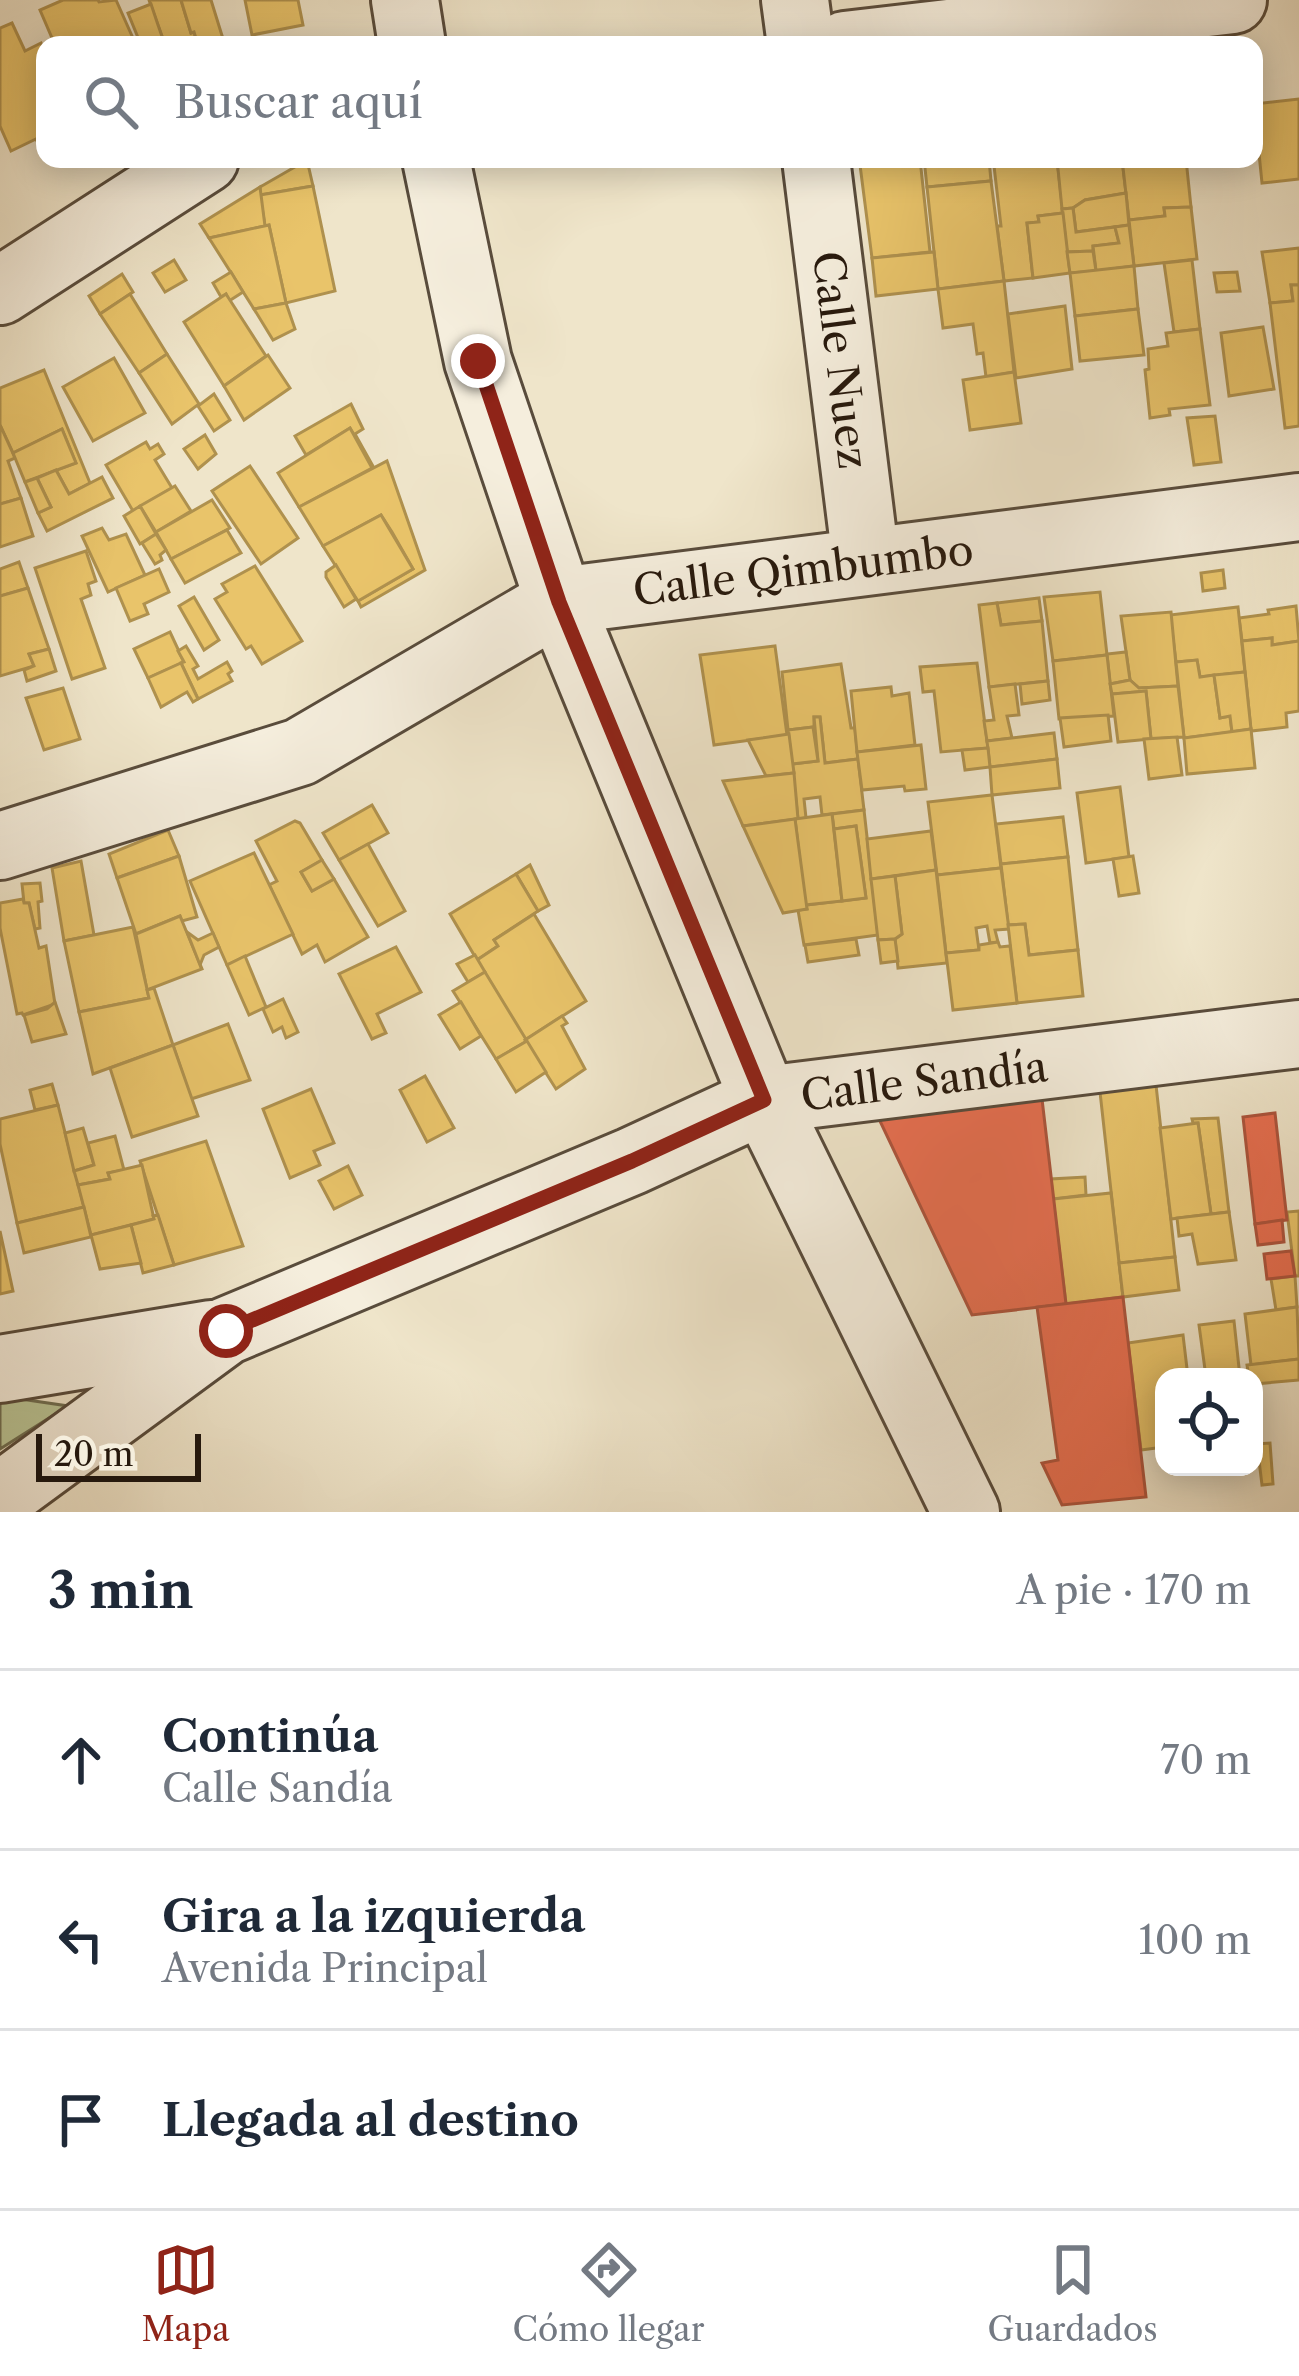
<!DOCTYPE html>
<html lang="es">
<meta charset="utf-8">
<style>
:root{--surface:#fff;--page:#f2f2f3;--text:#1f2937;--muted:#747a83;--line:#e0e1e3;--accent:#8f2418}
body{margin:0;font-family:"Libre Caslon Text",serif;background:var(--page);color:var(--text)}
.controls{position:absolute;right:36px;bottom:36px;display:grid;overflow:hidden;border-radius:24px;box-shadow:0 6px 30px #0003}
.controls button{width:108px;height:108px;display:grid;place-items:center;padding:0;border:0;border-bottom:3px solid var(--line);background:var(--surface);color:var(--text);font:60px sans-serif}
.scale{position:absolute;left:36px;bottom:30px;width:165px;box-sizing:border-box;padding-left:12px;border:6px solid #27190d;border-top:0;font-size:33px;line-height:42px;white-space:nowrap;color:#27190d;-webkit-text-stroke:9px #f5eedd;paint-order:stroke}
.stop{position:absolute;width:36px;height:36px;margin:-27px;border:9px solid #8f2418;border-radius:50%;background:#fff}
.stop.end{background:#8f2418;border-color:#fff;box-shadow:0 3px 12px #0008}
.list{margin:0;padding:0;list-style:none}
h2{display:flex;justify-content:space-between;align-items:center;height:156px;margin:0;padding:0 48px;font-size:51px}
h2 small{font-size:39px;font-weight:400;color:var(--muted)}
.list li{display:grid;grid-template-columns:78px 1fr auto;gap:36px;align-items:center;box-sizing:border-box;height:180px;padding:0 48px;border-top:3px solid var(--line)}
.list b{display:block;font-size:45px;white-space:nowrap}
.list p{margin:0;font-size:39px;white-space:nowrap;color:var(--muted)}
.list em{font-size:39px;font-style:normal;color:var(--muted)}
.icon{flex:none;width:66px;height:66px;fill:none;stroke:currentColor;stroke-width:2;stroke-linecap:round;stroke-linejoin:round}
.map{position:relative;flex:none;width:1299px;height:1512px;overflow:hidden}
.search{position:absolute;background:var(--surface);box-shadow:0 6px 30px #0003;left:36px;right:36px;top:36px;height:132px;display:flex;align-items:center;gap:30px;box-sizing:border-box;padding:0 42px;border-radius:24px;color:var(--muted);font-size:45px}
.sheet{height:696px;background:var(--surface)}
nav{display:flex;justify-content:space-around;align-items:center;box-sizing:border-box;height:168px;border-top:3px solid var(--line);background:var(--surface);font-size:33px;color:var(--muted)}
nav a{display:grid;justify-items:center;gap:6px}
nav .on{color:var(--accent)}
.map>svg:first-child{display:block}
.green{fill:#bac596;stroke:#706f52;stroke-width:3}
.homes{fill:#e9c46a;stroke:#af914e;stroke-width:3}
.shops{fill:#e76f51;stroke:#ad553d;stroke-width:3}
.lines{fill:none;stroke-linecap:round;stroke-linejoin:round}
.minor-casing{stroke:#594c3c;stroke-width:72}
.minor{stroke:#f5eedd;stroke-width:66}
.route{stroke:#8f2418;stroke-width:15}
.labels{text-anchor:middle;stroke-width:12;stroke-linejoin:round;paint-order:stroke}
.street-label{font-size:42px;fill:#27190d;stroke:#f5eedd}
</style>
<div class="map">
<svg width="1299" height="1512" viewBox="0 0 1299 1512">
<rect width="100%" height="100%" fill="#efe5ca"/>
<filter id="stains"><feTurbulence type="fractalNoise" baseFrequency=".00167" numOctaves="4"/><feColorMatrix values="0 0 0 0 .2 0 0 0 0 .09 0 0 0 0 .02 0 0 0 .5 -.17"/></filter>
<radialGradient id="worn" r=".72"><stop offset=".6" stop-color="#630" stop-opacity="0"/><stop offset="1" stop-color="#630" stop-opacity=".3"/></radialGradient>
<!-- green -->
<path class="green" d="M0,1396L68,1406L0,1449Z"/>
<!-- homes -->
<g class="homes">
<path d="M63,0H98L99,2L116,0L136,45H55L40,10Z"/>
<path d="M149,0H181L191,33L194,32L198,45H165Z"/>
<path d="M181,0H211L224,42L198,45L194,32L191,33Z"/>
<path d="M245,0H298L303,25L252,35Z"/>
<path d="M151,4L157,22L165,45H141L128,13Z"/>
<path d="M12,23L25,51L41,43L45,52V152L43,153L36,139L11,151L0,126V28Z"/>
<path d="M1299,99V179L1262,183L1254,104Z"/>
<path d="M920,159L930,252L872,258L860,165Z"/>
<path d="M924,159H989L991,181L927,187Z"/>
<path d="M1057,159L1063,213L1038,216L1039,222L1027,223L1033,278L1004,281L997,226H1001L994,166Z"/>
<path d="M1057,159H1122L1126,193L1085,200L1073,208L1062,209Z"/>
<path d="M1122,159H1186L1191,207L1164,208L1165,216L1129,220Z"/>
<path d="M307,160L313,186L260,195V187Z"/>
<path d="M991,181L1004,281L938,289L927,187Z"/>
<path d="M313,186L335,291L286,303L269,225L265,226L260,195Z"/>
<path d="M260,187L265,226L209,238L200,224Z"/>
<path d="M1126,193L1129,225L1076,232L1073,208L1085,200Z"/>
<path d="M1191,207L1197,259L1134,266L1129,220L1165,216L1164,208Z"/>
<path d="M1073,208L1076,232L1115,227L1119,243L1093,246V251L1067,252L1062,209Z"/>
<path d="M1063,213L1070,273L1033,278L1027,223L1039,222L1038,216Z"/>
<path d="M269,225L286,303L254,309L209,238Z"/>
<path d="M1129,225L1134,266L1096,271L1093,246L1119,243L1115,227Z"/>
<path d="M1299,248V285H1291L1293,301L1270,303L1262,252Z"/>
<path d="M1093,251L1096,271L1070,273L1067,252Z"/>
<path d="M934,252L938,289L876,296L872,258Z"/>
<path d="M174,260L186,280L165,292L153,273Z"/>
<path d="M1192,260L1200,329L1174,332L1164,263Z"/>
<path d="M1134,266L1138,309L1075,316L1070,273Z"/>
<path d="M231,272L243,292L229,301L226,294L221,297L213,283Z"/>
<path d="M1237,272L1240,291L1217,292L1214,273Z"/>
<path d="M122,274L133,292L100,314L89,296Z"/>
<path d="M1004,281L1014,372L986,377L983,353L977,354L973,324L943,328L938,289Z"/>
<path d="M1291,285H1299V426L1285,428L1270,303L1293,301Z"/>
<path d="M130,294L167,354L139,373L100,314Z"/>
<path d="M226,294L266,356L224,386L184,322Z"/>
<path d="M286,303L295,329L273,340L254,309Z"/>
<path d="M1065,306L1072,369L1016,378L1008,314Z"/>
<path d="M1138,309L1144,355L1080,361L1075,316Z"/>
<path d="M1263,327L1274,389L1229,396L1221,333Z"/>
<path d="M1200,329L1210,405L1169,409L1170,415L1150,418L1145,370L1149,369L1148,349L1168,346L1166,333Z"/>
<path d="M167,354L199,404L172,424L139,373Z"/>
<path d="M268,355L290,388L244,420L224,386Z"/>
<path d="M114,358L145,413L93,441L63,387Z"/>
<path d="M44,370L90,483L69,494L56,470L76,463L62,429L13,453L0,425V388Z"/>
<path d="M1014,372L1021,423L970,430L963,380Z"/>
<path d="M214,394L230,420L214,431L198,406Z"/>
<path d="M351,404L363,429L355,434L374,468L350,428L306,455L295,436Z"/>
<path d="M1215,416L1221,462L1194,465L1187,418Z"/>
<path d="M0,425L15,458L8,461L21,498L0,504Z"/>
<path d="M350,428L372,468L299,507L278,473Z"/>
<path d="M62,429L76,463L25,482L13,453Z"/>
<path d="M205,435L216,454L198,469L184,449Z"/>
<path d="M146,442L150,449L158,444L164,454L155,460L172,488L133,511L106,465Z"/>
<path d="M387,461L425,570L361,607L358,601L413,569L392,532L381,515L323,546L299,507Z"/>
<path d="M250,466L298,538L261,564L212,491Z"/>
<path d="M56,470L69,494L102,477L113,498L47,531L38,513L51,507L37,478Z"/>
<path d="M37,478L51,507L38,513L25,482Z"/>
<path d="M175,486L191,511L156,532L140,506Z"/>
<path d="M21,498L33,536L0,547V504Z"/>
<path d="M212,500L230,528L171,559L156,532Z"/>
<path d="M140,506L156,534L140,544L124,516Z"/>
<path d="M381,515L413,569L358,601L323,546Z"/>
<path d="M102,528L109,540L126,534L145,575L108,592L82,536Z"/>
<path d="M227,530L241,553L185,583L171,559Z"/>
<path d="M156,534L166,550L160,555L162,560L155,564L142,543Z"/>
<path d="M86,551L96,581L88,584L91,595L81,599L105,668L72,679L35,568Z"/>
<path d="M19,562L28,588L0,596V569Z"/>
<path d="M336,565L356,599L344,607L326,577V572Z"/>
<path d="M255,566L302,641L262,664L251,646L246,649L215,599L227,592L222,584Z"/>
<path d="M159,569L169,592L144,604L148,614L130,621L116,588Z"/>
<path d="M1223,570L1225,588L1203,591L1201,573Z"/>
<path d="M28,588L49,649L29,654L34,666L0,676V596Z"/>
<path d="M1100,592L1107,655L1053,661L1044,597Z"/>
<path d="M194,597L219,640L204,650L179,606Z"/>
<path d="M1039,598L1042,621L1001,625L997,603Z"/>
<path d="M997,603L1001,625L1042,621L1048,681L989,687L979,605Z"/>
<path d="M1296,606L1299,641L1272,645V638L1242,641L1239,618L1269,614L1268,610Z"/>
<path d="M1238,607L1245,672L1200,677L1197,660L1176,662L1170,615Z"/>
<path d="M1171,612L1178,686L1139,688L1130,680L1121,616Z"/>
<path d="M170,632L184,662L148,678L134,649Z"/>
<path d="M1272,638V645L1299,641V711L1286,713L1287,727L1251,731L1242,641Z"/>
<path d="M186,646L198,666L193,669L198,679L227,662L232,671L228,674L232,681L198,699L181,663L184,662L178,651Z"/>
<path d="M775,646L787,735L714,745L700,655Z"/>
<path d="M49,649L56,671L27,681L24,670L34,666L29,654Z"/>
<path d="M1126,652L1130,680L1110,684L1107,654Z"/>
<path d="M1107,655L1114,716L1059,719L1053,661Z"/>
<path d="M1197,660L1200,677L1214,675L1220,718L1230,716L1232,732L1184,738L1176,662Z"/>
<path d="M181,663L198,699L193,702L187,692L161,707L148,678Z"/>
<path d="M977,663L988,748L941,752L934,691L923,692L920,667Z"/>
<path d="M841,664L851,728H855L858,759L825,763L820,717H814V727L788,730L782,672Z"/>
<path d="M1245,672L1251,729L1232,732L1230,716L1220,718L1214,675Z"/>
<path d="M1130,680L1139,688L1178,686L1184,737L1151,739L1146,691L1112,694L1110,684Z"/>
<path d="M1048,681L1050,700L1022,704L1020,684Z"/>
<path d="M1015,684L1019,715L1007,716L1012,738L987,741L984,721L994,720L989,687Z"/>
<path d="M891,687L892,696L909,693L915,745L857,752L851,691Z"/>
<path d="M63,688L80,739L44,750L26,698Z"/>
<path d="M1146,691L1151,739L1118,742L1112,694Z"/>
<path d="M1108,715L1111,741L1064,747L1060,718Z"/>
<path d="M814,717H820L825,763L858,759L864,810L822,815L820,797L804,799L806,818L798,819L792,764L818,761Z"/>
<path d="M813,727L818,761L792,764L788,730Z"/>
<path d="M1251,729L1255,768L1187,774L1184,738Z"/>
<path d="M1054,733L1057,759L990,767L987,741Z"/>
<path d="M789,734L794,773L766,776L748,740Z"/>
<path d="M1177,737L1182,775L1149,779L1144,739Z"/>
<path d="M921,745L926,789L905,791L904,786L862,790L857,752Z"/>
<path d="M988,748L990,767L965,770L962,750Z"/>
<path d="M1057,759L1060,788L992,795L990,767Z"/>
<path d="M794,773L798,819L743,826L723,781Z"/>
<path d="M1120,787L1129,857L1086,863L1077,793Z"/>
<path d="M992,795L1001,868L937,875L928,802Z"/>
<path d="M372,805L388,833L339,860L323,833Z"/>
<path d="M864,810L878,935L804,945L798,910L807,909L806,905L866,898L856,826L834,829L832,814Z"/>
<path d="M832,814L842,901L805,905L795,819Z"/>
<path d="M1063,817L1068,857L1001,864L996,824Z"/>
<path d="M795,819L807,909L783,913L743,826Z"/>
<path d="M295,821L300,823L322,860L301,872L312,891L334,879L368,937L325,962L317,945L302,954L269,885L277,881L256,841Z"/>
<path d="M856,826L866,898L842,901L834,829Z"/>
<path d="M168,830L179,856L117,878L109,854Z"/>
<path d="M931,831L936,870L871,879L867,839Z"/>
<path d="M368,844L405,911L378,926L339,860Z"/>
<path d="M254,853L293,934L227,965L190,881Z"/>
<path d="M179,856L197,917L182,921L180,916L136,934L117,878Z"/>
<path d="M1133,856L1139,893L1119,896L1113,859Z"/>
<path d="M1068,857L1078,950L1029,955L1025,924L1008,925L1001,864Z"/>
<path d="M322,860L334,879L312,891L301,872Z"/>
<path d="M81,861L94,935L64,941L52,868Z"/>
<path d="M530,865L549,905L538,911L516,874Z"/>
<path d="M1001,868L1009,929L995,930L998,942L990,943L987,926L976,928L979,950L946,953L937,875Z"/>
<path d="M936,870L947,963L898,968L895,939L902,934L895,876Z"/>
<path d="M516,874L538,911L494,940L498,946L477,960L450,914Z"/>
<path d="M895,876L902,934L895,939L878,940L871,879Z"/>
<path d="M40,883L42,901L38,902L40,928L35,929L29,903H24L22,884Z"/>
<path d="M23,899L24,903H29L39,948L46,946L55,1004L23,1015L22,1013L17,1014L0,928V903Z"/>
<path d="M534,914L586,1001L525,1040L477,960L498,946L494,940Z"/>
<path d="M180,916L202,969L147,990L136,934Z"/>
<path d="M1025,924L1029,955L1078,950L1083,996L1017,1003L1008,925Z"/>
<path d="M133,927L149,998L79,1012L64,941Z"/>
<path d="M187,932L198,940L213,933L219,947L204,955L200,965Z"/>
<path d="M856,939L859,955L808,962L805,945Z"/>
<path d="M895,939L898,961L881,963L878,940Z"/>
<path d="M998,942L1000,947L1010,946L1017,1003L953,1010L946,953L979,950V945Z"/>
<path d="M396,947L421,992L377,1014L386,1033L372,1039L339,974Z"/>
<path d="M475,955L485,972L468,982L457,964Z"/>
<path d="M245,956L266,1007L249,1015L227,965Z"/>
<path d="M485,972L527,1041L496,1059L453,991Z"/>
<path d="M154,988L173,1045L93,1074L79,1012L149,998L147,990Z"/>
<path d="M283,999L298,1032L286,1038L282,1027L273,1032L263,1009Z"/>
<path d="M55,1002L66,1034L32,1042L24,1015L47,1009Z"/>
<path d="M461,1002L481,1036L460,1049L439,1015Z"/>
<path d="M562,1016L567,1023L562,1026L585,1069L556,1089L525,1040Z"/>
<path d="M228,1024L250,1080L191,1099L173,1045Z"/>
<path d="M527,1041L546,1072L516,1092L496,1059Z"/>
<path d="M173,1045L198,1116L132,1137L110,1068Z"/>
<path d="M425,1076L454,1128L427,1142L400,1090Z"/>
<path d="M52,1084L58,1105L35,1110L30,1090Z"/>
<path d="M1156,1085L1175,1257L1119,1263L1100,1092Z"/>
<path d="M311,1089L334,1143L314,1151L320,1165L290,1178L263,1109Z"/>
<path d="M58,1105L84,1207L17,1223L0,1144V1119Z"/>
<path d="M1218,1118L1229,1212L1211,1214L1198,1123H1193L1192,1119Z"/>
<path d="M1198,1123L1211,1214L1171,1219L1160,1128Z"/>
<path d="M83,1128L94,1165L74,1171L65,1133Z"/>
<path d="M115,1136L124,1170L108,1173L110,1179L78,1185L74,1171L94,1165L88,1143Z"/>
<path d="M206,1141L243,1246L174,1265L140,1161Z"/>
<path d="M142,1165L154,1219L91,1235L78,1185L110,1179L108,1173Z"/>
<path d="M348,1166L362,1195L334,1209L319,1181Z"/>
<path d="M1085,1177L1086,1195L1053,1199L1051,1179Z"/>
<path d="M1111,1193L1123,1297L1066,1304L1053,1199Z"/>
<path d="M84,1207L91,1237L24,1253L17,1223Z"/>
<path d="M1299,1211V1276H1295L1287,1212Z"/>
<path d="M1229,1212L1236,1260L1198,1264L1192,1234L1179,1236L1177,1218Z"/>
<path d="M158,1215L174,1265L143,1273L131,1225L154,1219L153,1216Z"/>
<path d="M131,1225L141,1263L100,1269L91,1235Z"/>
<path d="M0,1231L13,1291L0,1294Z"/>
<path d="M1175,1257L1179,1290L1123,1297L1119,1263Z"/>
<path d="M1295,1276L1297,1307L1276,1310L1271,1279Z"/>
<path d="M1297,1307L1299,1359L1251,1365L1245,1314Z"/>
<path d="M1234,1321L1240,1377H1206L1199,1325Z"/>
<path d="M1183,1335L1188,1377H1164V1447L1141,1450L1128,1343Z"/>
<path d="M1299,1359V1380L1254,1384V1377H1249L1247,1365Z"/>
<path d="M1270,1443L1273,1484L1262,1485L1257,1444Z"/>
</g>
<!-- shops -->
<g class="shops">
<path d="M1042,1099L1066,1304L972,1315L879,1119Z"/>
<path d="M1275,1113L1287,1220L1255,1224L1243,1117Z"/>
<path d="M1282,1220L1284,1242L1258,1245L1255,1224Z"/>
<path d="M1291,1251L1295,1276L1267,1279L1264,1254Z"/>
<path d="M1123,1297L1146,1497L1062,1505L1042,1463L1058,1460L1037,1307Z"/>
</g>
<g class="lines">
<defs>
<g id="minor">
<path d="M405,0L412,45"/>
<path d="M795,0L801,45"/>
<path d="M845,45L1233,0"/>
<path d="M436,159L478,361L559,601L764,1100L966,1512"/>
<path d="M816,159L866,561"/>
<path d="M0,291L205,159"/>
<path d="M0,846L300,752L559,601L1299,507"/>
<path d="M0,1369L211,1334"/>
<path d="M0,1497L226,1331L632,1161L764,1100L1299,1034"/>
</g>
</defs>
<!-- minor casing -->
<use href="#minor" class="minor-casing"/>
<!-- minor -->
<use href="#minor" class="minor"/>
</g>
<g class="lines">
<!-- route -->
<path class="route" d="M226,1331L632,1161L764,1100L559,602L478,361"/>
</g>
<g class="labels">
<!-- street labels -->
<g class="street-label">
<text transform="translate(841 360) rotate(83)" y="15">Calle Nuez</text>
<text transform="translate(803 570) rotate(-7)" y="15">Calle Qimbumbo</text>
<text transform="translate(924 1081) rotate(-7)" y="15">Calle Sandía</text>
</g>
</g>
<rect width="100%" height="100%" filter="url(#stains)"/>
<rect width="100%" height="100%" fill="url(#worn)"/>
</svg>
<div class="controls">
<button><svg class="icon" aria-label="locate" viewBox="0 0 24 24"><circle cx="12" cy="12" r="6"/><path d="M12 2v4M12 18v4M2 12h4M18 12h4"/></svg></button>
</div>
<div class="scale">20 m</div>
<div class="stop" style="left:226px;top:1331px"></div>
<div class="stop end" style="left:478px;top:361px"></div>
<div class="search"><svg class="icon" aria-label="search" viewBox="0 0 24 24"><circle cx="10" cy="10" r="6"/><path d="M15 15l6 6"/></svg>Buscar aquí</div>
</div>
<section class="sheet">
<h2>3 min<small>A pie · 170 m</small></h2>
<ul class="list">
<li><svg class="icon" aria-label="ahead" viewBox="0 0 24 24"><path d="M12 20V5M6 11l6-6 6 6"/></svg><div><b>Continúa</b><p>Calle Sandía</p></div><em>70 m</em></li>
<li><svg class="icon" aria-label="left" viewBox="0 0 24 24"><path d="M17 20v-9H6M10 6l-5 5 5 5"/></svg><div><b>Gira a la izquierda</b><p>Avenida Principal</p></div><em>100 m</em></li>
<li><svg class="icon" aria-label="arrive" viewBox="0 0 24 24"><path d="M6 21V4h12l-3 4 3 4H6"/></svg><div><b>Llegada al destino</b></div></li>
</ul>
</section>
<nav>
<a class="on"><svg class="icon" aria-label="map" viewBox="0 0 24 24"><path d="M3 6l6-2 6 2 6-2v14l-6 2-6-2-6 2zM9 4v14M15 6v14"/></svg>Mapa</a>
<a><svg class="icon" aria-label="directions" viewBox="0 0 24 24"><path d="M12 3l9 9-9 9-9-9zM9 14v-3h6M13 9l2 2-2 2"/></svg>Cómo llegar</a>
<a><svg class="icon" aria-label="saved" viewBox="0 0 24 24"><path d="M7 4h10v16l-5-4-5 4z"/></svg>Guardados</a>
</nav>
